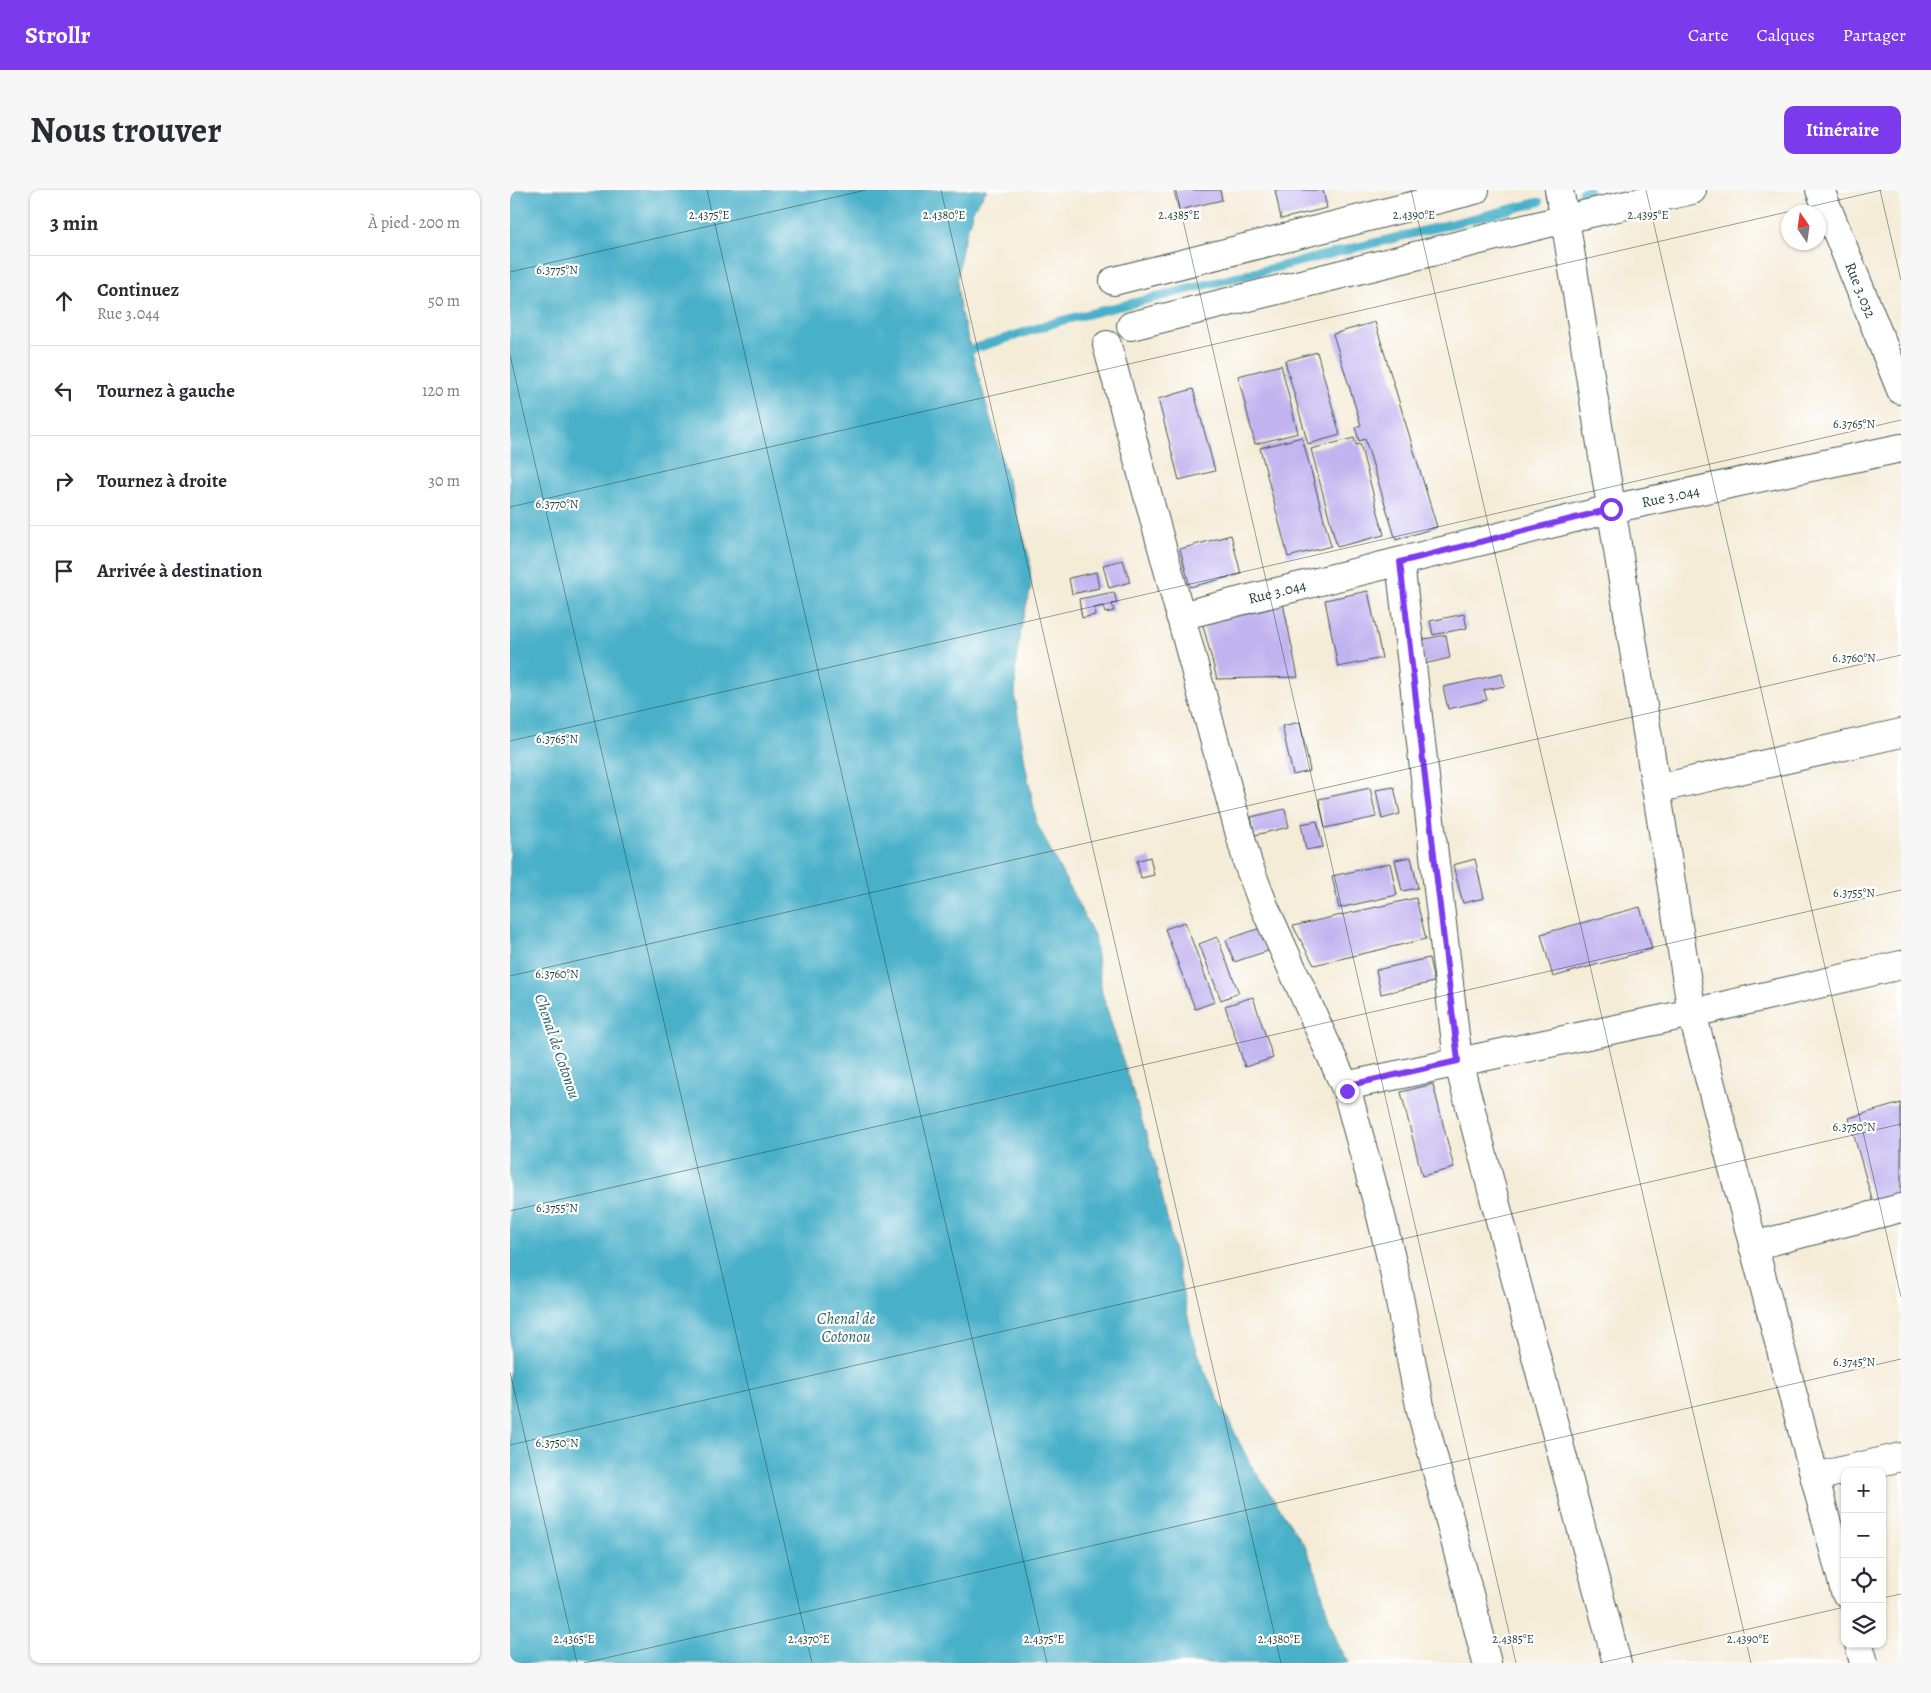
<!DOCTYPE html>
<html lang="fr">
<meta charset="utf-8">
<style>
:root{--surface:#fff;--page:#f7f7f7;--text:#2b2b33;--muted:#7c7c81;--line:#e1e1e2;--accent:#7c3aed}
body{margin:0;font-family:Alegreya,serif;background:var(--page);color:var(--text)}
.controls{position:absolute;right:15px;bottom:15px;display:grid;overflow:hidden;border-radius:10px;box-shadow:0 1px 4px #0004}
.controls button{width:45px;height:45px;display:grid;place-items:center;padding:0;border:0;border-bottom:1px solid var(--line);background:var(--surface);color:var(--text);font:25px sans-serif}
.compass{position:absolute;left:1271px;top:15px;width:45px;height:45px;border-radius:50%;background:var(--surface);box-shadow:0 1px 4px #0004;rotate:347deg}
.stop{position:absolute;width:15px;height:15px;margin:-11px;border:4px solid #7c3aed;border-radius:50%;background:#fff}
.stop.end{background:#7c3aed;border-color:#fff;box-shadow:0 1px 5px #0008}
.list{margin:0;padding:0;list-style:none}
h2{display:flex;justify-content:space-between;align-items:center;height:65px;margin:0;padding:0 20px;font-size:21px}
h2 small{font-size:16px;font-weight:400;color:var(--muted)}
.list li{display:grid;grid-template-columns:32px 1fr auto;gap:15px;align-items:center;box-sizing:border-box;height:90px;padding:0 20px;border-top:1px solid var(--line)}
.list b{display:block;font-size:19px;white-space:nowrap}
.list p{margin:0;font-size:16px;white-space:nowrap;color:var(--muted)}
.list em{font-size:16px;font-style:normal;color:var(--muted)}
.icon{flex:none;width:28px;height:28px;fill:none;stroke:currentColor;stroke-width:2;stroke-linecap:round;stroke-linejoin:round}
.map{position:relative;flex:none;width:1391px;height:1473px;overflow:hidden;border-radius:10px}
header{display:flex;align-items:center;gap:30px;box-sizing:border-box;height:70px;padding:0 25px;background:var(--accent);color:#fff}
header strong{font-size:24px}
nav{display:flex;gap:28px;margin-inline-start:auto;font-size:18px}
.intro{display:flex;align-items:center;justify-content:space-between;box-sizing:border-box;height:120px;padding:0 30px}
h1{margin:0;font-size:35px}
.button{padding:12px 22px;border-radius:10px;background:var(--accent);color:#fff;font-size:18px;font-weight:700}
main{display:flex;gap:30px;padding:0 30px}
aside{flex:1;background:var(--surface);border-radius:10px;box-shadow:0 1px 4px #0004}
.map>svg:first-child{display:block}
.water{fill:#4ab0c9;stroke:#34767e}
.lines{fill:none;stroke-linecap:round;stroke-linejoin:round}
.stream{stroke:#4ab0c9;stroke-width:9}
.building{fill:#c1b3ef}
.street-casing{stroke:#3f574d;stroke-width:30}
.secondary-casing{stroke:#3f574d;stroke-width:30}
.street{stroke:#fff;stroke-width:28}
.secondary{stroke:#fff;stroke-width:28}
.route{stroke:#7c3aed;stroke-width:6}
.ticks{fill:none;stroke:#1f3d34;stroke-width:1;stroke-opacity:0.45}
.labels{text-anchor:middle;stroke-width:4.5;stroke-linejoin:round;paint-order:stroke}
.street-label{font-size:15px;fill:#1f3d34;stroke:#fff}
.water-label{font-size:16px;font-style:italic;fill:#2e6568;stroke:#fff}
.ticks-label{font-size:12px;text-anchor:middle;fill:#1f3d34;stroke:#fff;stroke-width:4.5;stroke-linejoin:round;paint-order:stroke}
</style>
<header>
<strong>Strollr</strong>
<nav><a>Carte</a><a>Calques</a><a>Partager</a></nav>
</header>
<div class="intro"><h1>Nous trouver</h1><a class="button">Itinéraire</a></div>
<main>
<aside>
<h2>3 min<small>À pied · 200 m</small></h2>
<ul class="list">
<li><svg class="icon" aria-label="ahead" viewBox="0 0 24 24"><path d="M12 20V5M6 11l6-6 6 6"/></svg><div><b>Continuez</b><p>Rue 3.044</p></div><em>50 m</em></li>
<li><svg class="icon" aria-label="left" viewBox="0 0 24 24"><path d="M17 20v-9H6M10 6l-5 5 5 5"/></svg><div><b>Tournez à gauche</b></div><em>120 m</em></li>
<li><svg class="icon" aria-label="right" viewBox="0 0 24 24"><path d="M7 20v-9h11M14 6l5 5-5 5"/></svg><div><b>Tournez à droite</b></div><em>30 m</em></li>
<li><svg class="icon" aria-label="arrive" viewBox="0 0 24 24"><path d="M6 21V4h12l-3 4 3 4H6"/></svg><div><b>Arrivée à destination</b></div></li>
</ul>
</aside>
<div class="map">
<svg width="1391" height="1473" viewBox="0 0 1391 1473">
<rect width="100%" height="100%" fill="#fff"/>
<filter id="ink" filterUnits="userSpaceOnUse"><feTurbulence type="fractalNoise" baseFrequency=".02" numOctaves="2"/><feDisplacementMap in="SourceGraphic" scale="10" xChannelSelector="R" yChannelSelector="G"/><feConvolveMatrix kernelMatrix="1 2 1 2 8 2 1 2 1" color-interpolation-filters="sRGB"/></filter>
<filter id="wash" filterUnits="userSpaceOnUse"><feTurbulence type="fractalNoise" baseFrequency=".0096" numOctaves="4" result="noise"/><feDisplacementMap in="SourceGraphic" scale="20" xChannelSelector="R" yChannelSelector="G"/><feGaussianBlur stdDeviation="1.12" result="paint"/><feColorMatrix in="noise" values="0 0 0 0 0 0 0 0 0 0 0 0 0 0 0 0 0 1.4 0 .05"/><feComposite in="paint" operator="in"/></filter>
<g filter="url(#wash)">
<rect width="100%" height="100%" fill="#f5ecd8"/>
<!-- water -->
<path class="water" d="M0,0H477L463,20L452,58L447,92L450,120L520,370L521,398L512,432L506,471L505,506L515,573L527,634L584,745L592,803L645,973L682,1145L694,1180L739,1272L795,1356L807,1385L820,1432L830,1459L838,1473H0Z"/>
<g class="lines">
<!-- stream -->
<g class="stream">
<path d="M1072,2L1079,0"/>
<path d="M451,163L550,131L1029,12"/>
</g>
</g>
<g id="blocks">
<!-- building -->
<g class="building">
<path d="M664,0H710L712,10L669,20Z"/>
<path d="M765,0H813L817,18L771,29Z"/>
<path d="M865,132L927,337L886,350L855,249L849,251L845,237L851,235L823,144Z"/>
<path d="M807,162L830,245L798,254L775,171Z"/>
<path d="M771,175L788,243L745,254L728,186Z"/>
<path d="M683,199L705,281L669,290L648,209Z"/>
<path d="M792,247L821,356L778,367L750,258Z"/>
<path d="M844,248L846,255L850,254L874,345L827,357L801,259Z"/>
<path d="M721,345L731,384L680,397L670,359Z"/>
<path d="M613,370L620,392L599,398L593,375Z"/>
<path d="M586,382L589,398L562,404L559,388Z"/>
<path d="M858,401L872,468L828,477L815,410Z"/>
<path d="M604,402L607,413L602,414L604,421L595,423L593,416L584,418L585,425L572,428L569,409Z"/>
<path d="M773,413L788,487L707,489L691,428Z"/>
<path d="M954,424L957,438L923,445L920,431Z"/>
<path d="M936,445L940,468L914,474L909,450Z"/>
<path d="M992,484L995,496L974,500L977,510L938,519L933,497Z"/>
<path d="M790,532L800,581L783,585L772,536Z"/>
<path d="M884,597L890,624L872,629L866,600Z"/>
<path d="M860,598L866,627L815,638L809,609Z"/>
<path d="M775,619L779,637L745,645L741,627Z"/>
<path d="M807,631L813,657L796,660L791,634Z"/>
<path d="M640,667L644,685L631,688L627,671Z"/>
<path d="M901,667L908,698L892,701L885,670Z"/>
<path d="M965,669L974,708L953,713L943,675Z"/>
<path d="M880,673L887,705L829,718L822,686Z"/>
<path d="M906,708L916,749L804,775L783,736Z"/>
<path d="M1130,717L1142,759L1043,787L1031,744Z"/>
<path d="M675,732L705,812L685,819L655,739Z"/>
<path d="M762,734L770,757L724,772L716,750Z"/>
<path d="M707,747L729,803L711,810L689,754Z"/>
<path d="M919,768L924,792L871,804L866,780Z"/>
<path d="M743,807L763,868L735,877L715,816Z"/>
<path d="M923,894L944,978L912,986L891,902Z"/>
<path d="M1391,913V1006L1363,1013L1339,928Z"/>
</g>
</g>
</g>
<g filter="url(#ink)">
<use href="#blocks" fill-opacity="0" stroke="#3f574d" stroke-width="1"/>
<g class="lines">
<defs>
<g id="street">
<path d="M1049,0L1055,29L1182,823L1335,1402"/>
<path id="s1" d="M1310,0L1391,200"/>
<path d="M597,155L738,674L754,716L837,901L871,1026L884,1081L910,1216L977,1473"/>
<path d="M890,372L948,871L1107,1473"/>
<path id="s2" d="M670,426L1101,319L1391,258"/>
<path d="M1146,599L1391,543"/>
<path d="M835,896L1182,823L1391,775"/>
<path d="M1243,1056L1391,1018"/>
<path d="M1305,1287L1391,1267"/>
<path d="M1349,1454L1354,1473"/>
</g>
<g id="secondary">
<path d="M604,91L965,0"/>
<path d="M621,136L1055,29L1182,0"/>
</g>
</defs>
<!-- street casing -->
<use href="#street" class="street-casing"/>
<!-- secondary casing -->
<use href="#secondary" class="secondary-casing"/>
<!-- street -->
<use href="#street" class="street"/>
<!-- secondary -->
<use href="#secondary" class="secondary"/>
</g>
</g>
<g class="lines" filter="url(#ink)">
<!-- route -->
<path class="route" d="M837,901L835,896L948,871L890,372L1101,319"/>
</g>
<!-- ticks -->
<path class="ticks" d="M197,0L537,1473M431,0L771,1473M666,0L1006,1473M901,0L1241,1473M1136,0L1391,1107M1370,0L1391,90M0,82L356,0M0,165L302,1473M0,317L1372,0M0,551L1391,230M0,786L1391,465M0,1021L1391,700M0,1182L67,1473M0,1255L1391,934M1372,1408L1391,1404M74,1473L1391,1169M1090,1473L1335,1417"/>
<g class="labels">
<!-- street labels -->
<g class="street-label">
<text dy="5" stroke="none"><textPath href="#s1" startOffset="108">Rue 3.032</textPath></text>
<text dy="5" stroke="none"><textPath href="#s2" startOffset="505">Rue 3.044</textPath></text>
<text dy="5" stroke="none"><textPath href="#s2" startOffset="100">Rue 3.044</textPath></text>
</g>
<!-- water labels -->
<g class="water-label">
<text transform="translate(48 856) rotate(71)" y="6">Chenal de Cotonou</text>
<text x="336" y="1134">Chenal de<tspan x="336" dy="18">Cotonou</tspan></text>
</g>
</g>
<g class="ticks-label">
<text x="199" y="29">2.4375°E</text>
<text x="434" y="29">2.4380°E</text>
<text x="669" y="29">2.4385°E</text>
<text x="904" y="29">2.4390°E</text>
<text x="1138" y="29">2.4395°E</text>
<text x="47" y="84">6.3775°N</text>
<text x="1344" y="238">6.3765°N</text>
<text x="47" y="318">6.3770°N</text>
<text x="1344" y="472">6.3760°N</text>
<text x="47" y="553">6.3765°N</text>
<text x="1344" y="707">6.3755°N</text>
<text x="47" y="788">6.3760°N</text>
<text x="1344" y="941">6.3750°N</text>
<text x="47" y="1022">6.3755°N</text>
<text x="1344" y="1176">6.3745°N</text>
<text x="47" y="1257">6.3750°N</text>
<text x="64" y="1453">2.4365°E</text>
<text x="299" y="1453">2.4370°E</text>
<text x="534" y="1453">2.4375°E</text>
<text x="769" y="1453">2.4380°E</text>
<text x="1003" y="1453">2.4385°E</text>
<text x="1238" y="1453">2.4390°E</text>
</g>
</svg>
<div class="controls">
<button>+</button>
<button>−</button>
<button><svg class="icon" aria-label="locate" viewBox="0 0 24 24"><circle cx="12" cy="12" r="6"/><path d="M12 2v4M12 18v4M2 12h4M18 12h4"/></svg></button>
<button><svg class="icon" aria-label="layers" viewBox="0 0 24 24"><path d="M12 4l9 5-9 5-9-5zM3 14l9 5 9-5"/></svg></button>
</div>
<svg class="compass" viewBox="-18 -18 36 36"><path d="M0-13l5 13h-10z" fill="#e53935"/><path d="M0 13l5-13h-10z" fill="#7c7c81"/></svg>
<div class="stop" style="left:1101px;top:319px"></div>
<div class="stop end" style="left:837px;top:901px"></div>
</div>
</main>
